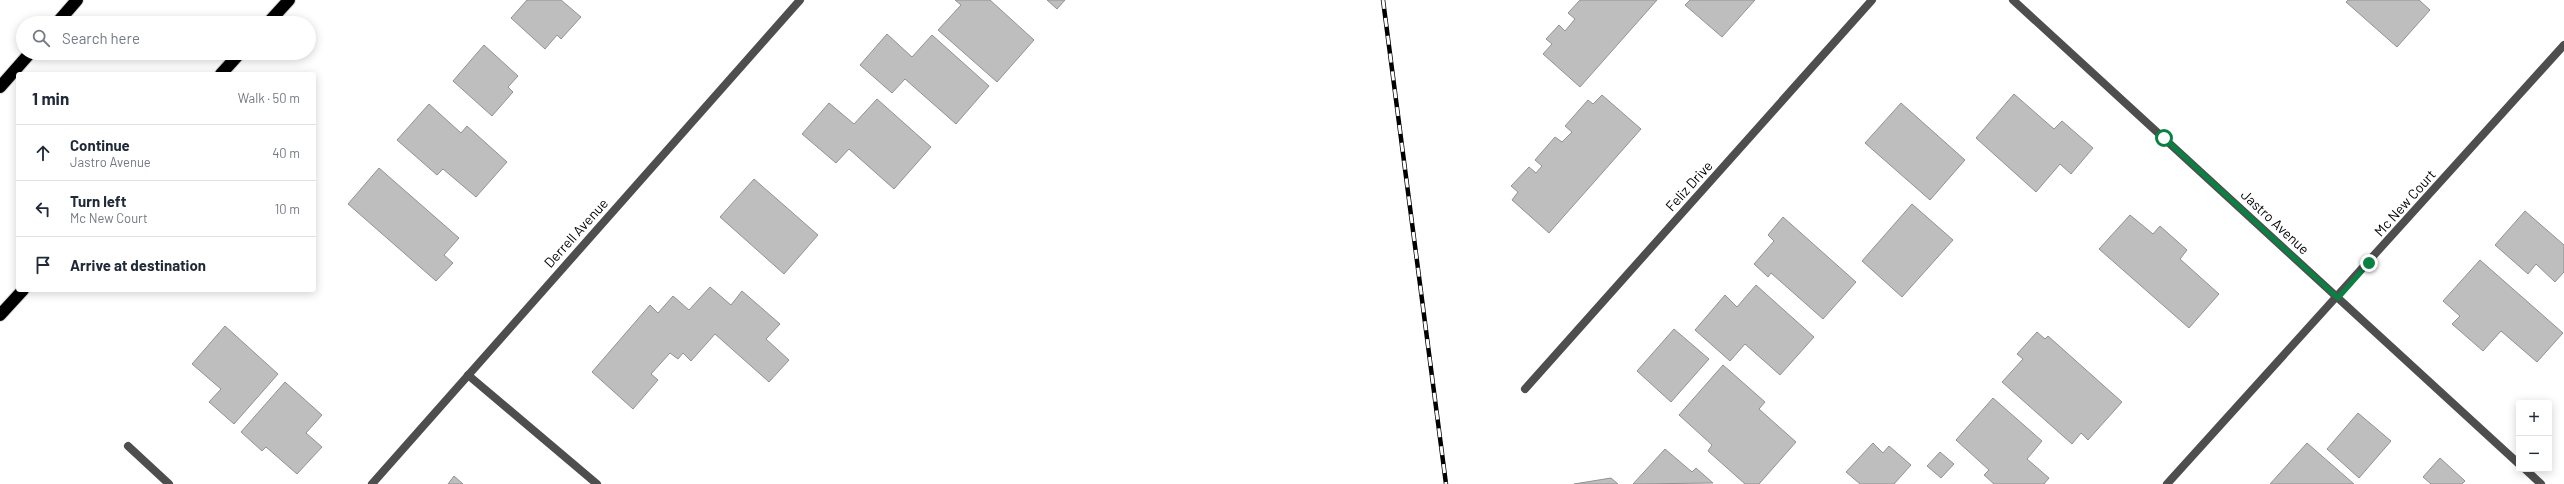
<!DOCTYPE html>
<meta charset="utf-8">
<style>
:root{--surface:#fff;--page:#f6f6f7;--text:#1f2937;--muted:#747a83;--line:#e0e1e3}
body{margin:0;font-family:Barlow,sans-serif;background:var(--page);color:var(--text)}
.controls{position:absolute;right:12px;bottom:12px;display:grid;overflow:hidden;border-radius:4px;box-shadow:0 2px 10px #0003}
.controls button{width:36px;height:36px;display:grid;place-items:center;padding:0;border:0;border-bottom:1px solid var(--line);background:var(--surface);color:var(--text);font:20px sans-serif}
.stop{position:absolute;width:12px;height:12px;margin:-9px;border:3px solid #0b8043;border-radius:50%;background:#fff}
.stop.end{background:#0b8043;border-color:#fff;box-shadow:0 1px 4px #0008}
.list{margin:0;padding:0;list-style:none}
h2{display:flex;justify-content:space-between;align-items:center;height:52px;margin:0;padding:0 16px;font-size:17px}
h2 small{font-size:13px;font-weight:400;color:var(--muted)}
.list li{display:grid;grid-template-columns:26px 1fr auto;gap:12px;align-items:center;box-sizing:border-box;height:56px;padding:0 16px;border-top:1px solid var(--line)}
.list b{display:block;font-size:15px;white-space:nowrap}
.list p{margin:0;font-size:13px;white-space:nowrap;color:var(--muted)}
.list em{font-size:13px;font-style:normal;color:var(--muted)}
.icon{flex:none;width:22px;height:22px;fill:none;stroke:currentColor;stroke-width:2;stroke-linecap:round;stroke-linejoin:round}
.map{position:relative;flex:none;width:2564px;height:484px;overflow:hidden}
.search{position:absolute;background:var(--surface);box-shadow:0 2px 10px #0003;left:16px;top:16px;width:300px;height:44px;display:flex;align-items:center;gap:10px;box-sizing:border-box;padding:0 14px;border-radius:22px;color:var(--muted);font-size:15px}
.panel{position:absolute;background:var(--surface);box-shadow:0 2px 10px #0003;left:16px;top:72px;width:300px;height:220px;border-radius:4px}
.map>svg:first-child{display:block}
.building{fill:#bebebe;stroke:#929292}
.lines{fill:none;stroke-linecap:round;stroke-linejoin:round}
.motorway-casing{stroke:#dbdbdb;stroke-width:14}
.service{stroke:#4e4e4e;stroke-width:8}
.minor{stroke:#4e4e4e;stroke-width:8}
.motorway{stroke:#000;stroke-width:12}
.rail-casing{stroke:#000;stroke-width:4.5}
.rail{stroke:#fff;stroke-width:3;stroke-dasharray:9;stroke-linecap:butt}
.route{stroke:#0b8043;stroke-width:5}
.labels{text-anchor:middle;stroke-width:3;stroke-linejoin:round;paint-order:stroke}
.street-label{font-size:14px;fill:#000;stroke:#fff}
</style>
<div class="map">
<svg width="2564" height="484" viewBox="0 0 2564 484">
<rect width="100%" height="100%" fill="#fff"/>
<!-- building -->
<g class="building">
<path d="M527,0H561L581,17L561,39L557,35L545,49L511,18Z"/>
<path d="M955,0H990L1034,40L997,82L938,30L961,5Z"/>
<path d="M1047,0H1065L1057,9Z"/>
<path d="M1580,0H1657L1580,87L1543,54L1552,44L1546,39L1559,25L1565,31L1575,19L1568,13Z"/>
<path d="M1690,0H1755L1722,37L1685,5Z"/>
<path d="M2348,0H2419L2430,10L2397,47L2346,2Z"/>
<path d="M887,34L912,57L932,35L989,86L956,124L905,79L892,93L860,65Z"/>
<path d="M484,45L518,76L508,87L513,92L492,116L453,81Z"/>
<path d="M2014,94L2054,129L2062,121L2093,148L2071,174L2060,164L2036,192L1976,138Z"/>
<path d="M1602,95L1641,129L1549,233L1512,200L1518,192L1511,186L1529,167L1536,173L1542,166L1535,160L1555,137L1562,142L1572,132L1565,126L1588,100L1593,104Z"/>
<path d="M877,99L931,147L894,189L849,149L836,163L802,134L829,103L854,124Z"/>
<path d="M1901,103L1965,160L1930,200L1865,143Z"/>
<path d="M429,104L461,133L467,126L507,162L476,197L443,169L437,175L397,140Z"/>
<path d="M379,168L459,238L444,255L453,263L436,281L348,204Z"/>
<path d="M754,179L818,235L784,274L720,217Z"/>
<path d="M1912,204L1953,240L1902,297L1862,261Z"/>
<path d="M2525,211L2564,245V272L2555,282L2536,264L2528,274L2495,245Z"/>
<path d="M2130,215L2153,234L2160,226L2187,250L2180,259L2219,294L2189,328L2099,249Z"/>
<path d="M1783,217L1856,282L1823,319L1771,273L1768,277L1754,264L1774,241L1768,235Z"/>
<path d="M2480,260L2563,333L2537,362L2501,331L2483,351L2452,324L2460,316L2443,301Z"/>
<path d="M1756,285L1814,337L1780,375L1745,344L1730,361L1695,330L1725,295L1737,307Z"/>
<path d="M710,287L731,305L742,291L780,324L766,339L789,360L769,382L715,334L691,361L683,353L678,359L670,353L651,374L658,380L633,409L592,372L650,305L658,313L673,296L689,310Z"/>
<path d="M225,326L278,374L234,424L209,402L221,389L192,364Z"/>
<path d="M1674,329L1709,359L1671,402L1637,371Z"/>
<path d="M2037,332L2045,339L2048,336L2122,402L2088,440L2081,433L2072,444L2002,382L2023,359L2017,354Z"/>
<path d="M1723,365L1765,402L1759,409L1796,442L1759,484H1745L1708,451L1712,445L1679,415Z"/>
<path d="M285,382L322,415L306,433L322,447L297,474L266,447L262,451L241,432Z"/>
<path d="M1993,398L2042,441L2027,459L2049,478L2044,484H1994L1984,475L1989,470L1956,440Z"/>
<path d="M2358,413L2391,441L2359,478L2327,449Z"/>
<path d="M1873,443L1883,453L1889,446L1911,465L1894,484H1860L1846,472Z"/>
<path d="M2307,443L2354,484H2270Z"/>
<path d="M1665,449L1692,472L1696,468L1713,483L1633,484Z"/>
<path d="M1940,452L1954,464L1941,478L1927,466Z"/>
<path d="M2440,458L2465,481L2462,484H2431L2423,477Z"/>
<path d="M454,476L463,484H448Z"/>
<path d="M1611,478L1618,484H1574Z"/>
</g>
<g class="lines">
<defs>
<g id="motorway">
<path d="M57,23L77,0"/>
<path d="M268,23L289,0"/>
<path d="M221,74L240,53"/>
<path d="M0,87L30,53"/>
<path d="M0,315L23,290"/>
</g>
</defs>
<!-- motorway casing -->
<use href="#motorway" class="motorway-casing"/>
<!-- service -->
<path class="service" d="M468,375L597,484"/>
<!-- minor -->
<g class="minor">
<path d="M2013,0L2519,464"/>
<path d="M1525,389L1872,0"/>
<path d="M128,446L169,484"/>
<path d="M2525,469L2541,484"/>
<path d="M372,484L800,0"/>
<path d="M2167,484L2564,45"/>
</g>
<!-- motorway -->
<use href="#motorway" class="motorway"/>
<defs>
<path id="rail" d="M1383,0L1446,484"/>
</defs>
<!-- rail casing -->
<use href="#rail" class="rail-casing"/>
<!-- rail -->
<use href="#rail" class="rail"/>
</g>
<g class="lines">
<!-- route -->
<path class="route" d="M2164,138L2338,298L2369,263"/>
</g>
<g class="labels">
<!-- street labels -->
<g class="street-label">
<text transform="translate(1689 186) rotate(-48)" y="5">Feliz Drive</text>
<text transform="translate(2405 203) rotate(-48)" y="5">Mc New Court</text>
<text transform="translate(2275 222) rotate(43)" y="5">Jastro Avenue</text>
<text transform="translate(576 233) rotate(-48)" y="5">Derrell Avenue</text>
</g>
</g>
</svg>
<div class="controls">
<button>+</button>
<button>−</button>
</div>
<div class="stop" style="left:2164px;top:138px"></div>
<div class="stop end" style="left:2369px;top:263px"></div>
<div class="search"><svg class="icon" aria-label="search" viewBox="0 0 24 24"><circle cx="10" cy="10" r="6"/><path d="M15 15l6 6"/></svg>Search here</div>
<section class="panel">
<h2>1 min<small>Walk · 50 m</small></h2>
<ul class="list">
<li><svg class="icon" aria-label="ahead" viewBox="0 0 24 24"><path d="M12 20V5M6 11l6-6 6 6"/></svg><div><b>Continue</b><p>Jastro Avenue</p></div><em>40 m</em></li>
<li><svg class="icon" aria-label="left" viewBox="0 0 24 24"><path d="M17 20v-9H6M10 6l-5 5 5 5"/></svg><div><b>Turn left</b><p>Mc New Court</p></div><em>10 m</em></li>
<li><svg class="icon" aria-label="arrive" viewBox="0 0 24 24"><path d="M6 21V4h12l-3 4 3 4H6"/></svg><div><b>Arrive at destination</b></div></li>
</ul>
</section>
</div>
